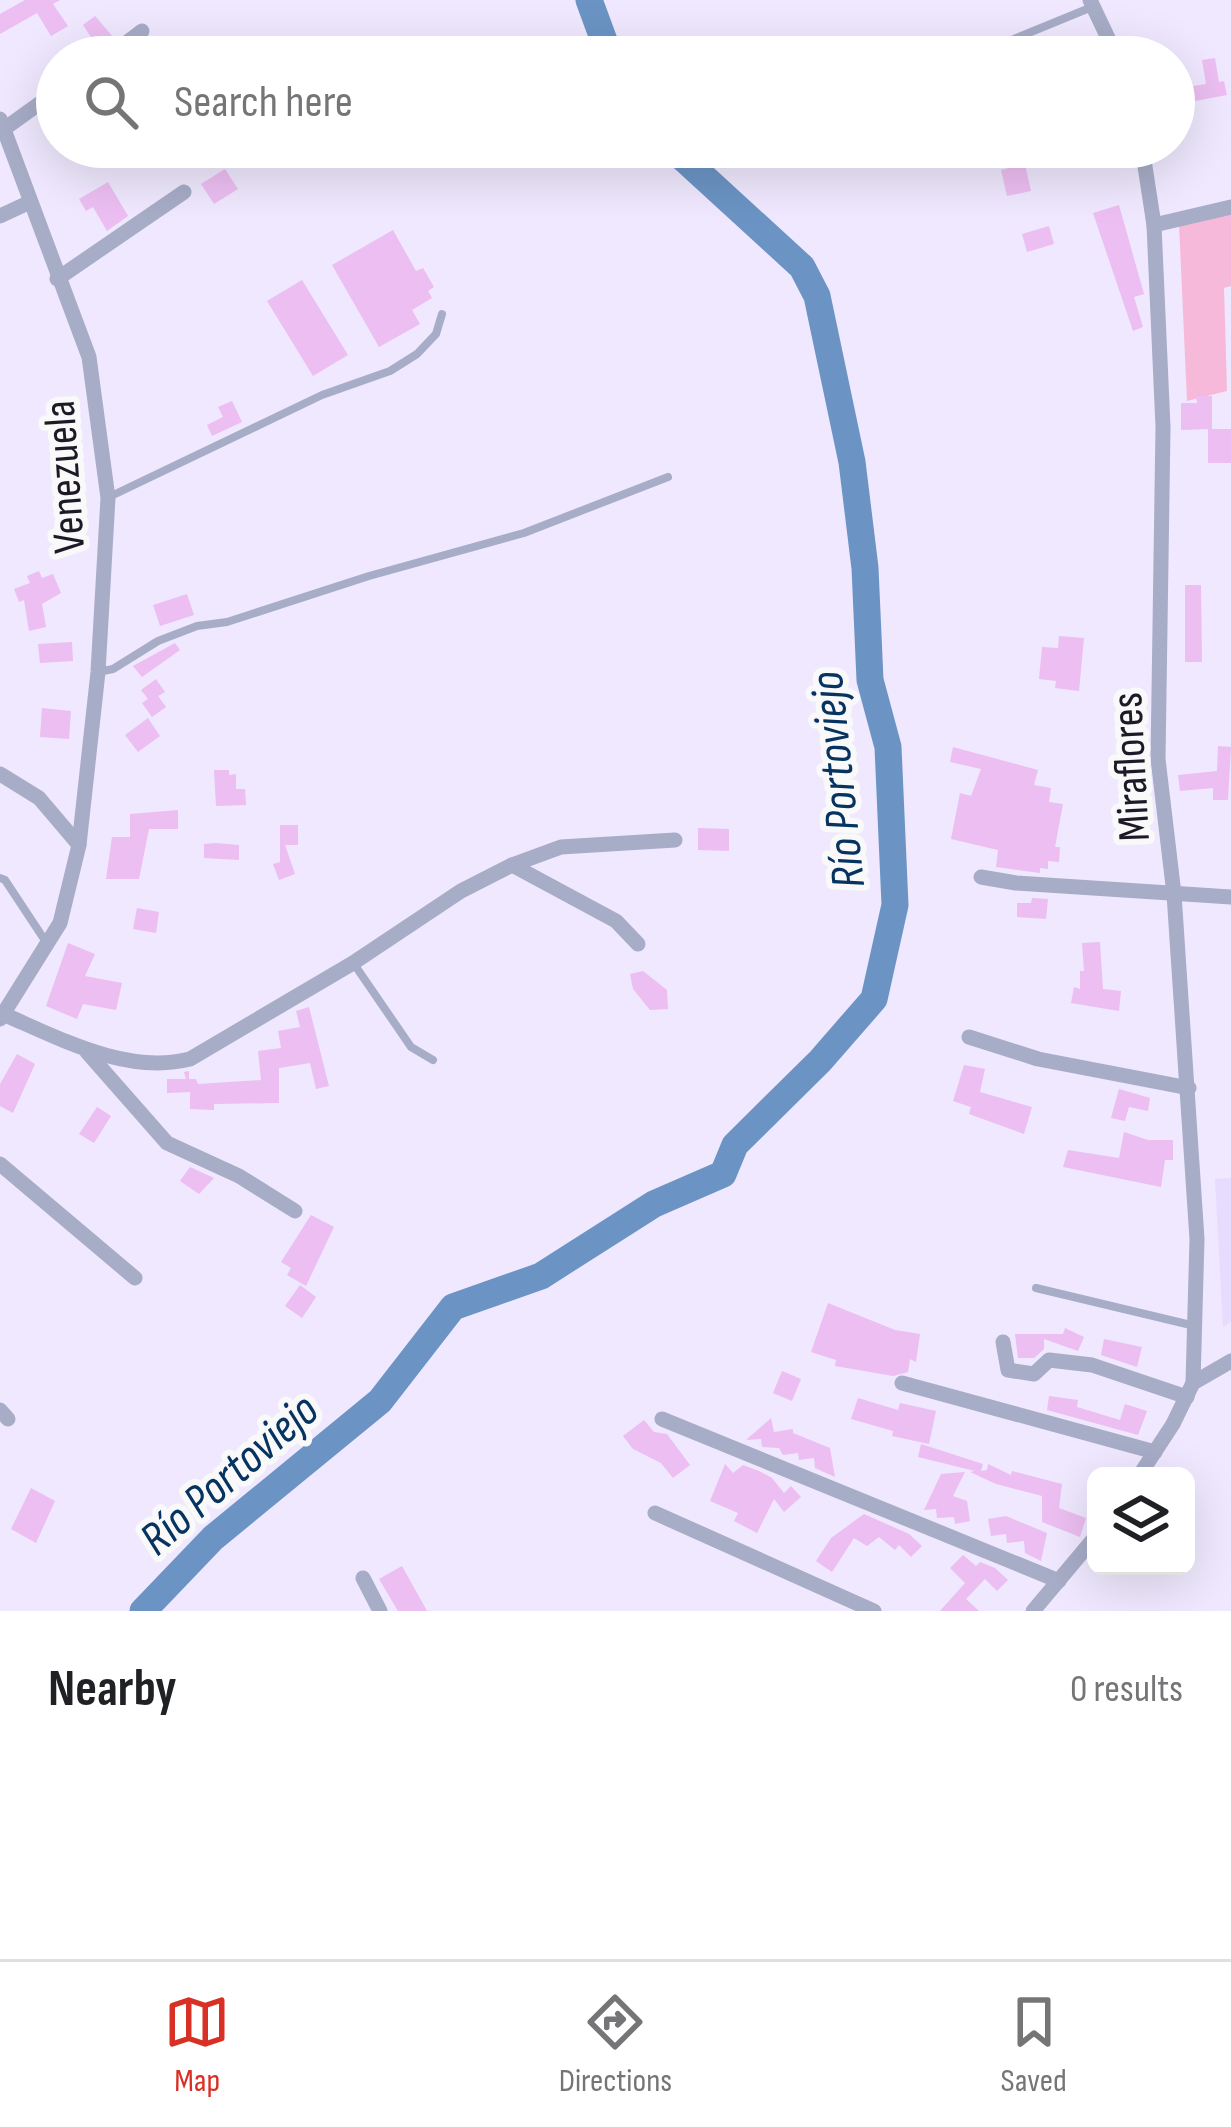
<!DOCTYPE html>
<meta charset="utf-8">
<style>
:root{--surface:#fff;--page:#f6f6f6;--text:#202124;--muted:#757577;--line:#e0e0e0;--accent:#d93025}
body{margin:0;font-family:"Sofia Sans Condensed",sans-serif;background:var(--page);color:var(--text)}
.controls{position:absolute;right:36px;bottom:36px;display:grid;overflow:hidden;border-radius:18px;box-shadow:0 12px 48px #0002}
.controls button{width:108px;height:108px;display:grid;place-items:center;padding:0;border:0;border-bottom:3px solid var(--line);background:var(--surface);color:var(--text);font:60px sans-serif}
.list{margin:0;padding:0;list-style:none}
h2{display:flex;justify-content:space-between;align-items:center;height:156px;margin:0;padding:0 48px;font-size:51px}
h2 small{font-size:39px;font-weight:400;color:var(--muted)}
.icon{flex:none;width:66px;height:66px;fill:none;stroke:currentColor;stroke-width:2;stroke-linecap:round;stroke-linejoin:round}
.map{position:relative;flex:none;width:1231px;height:1611px;overflow:hidden}
.search{position:absolute;background:var(--surface);box-shadow:0 12px 48px #0002;left:36px;right:36px;top:36px;height:132px;display:flex;align-items:center;gap:30px;box-sizing:border-box;padding:0 42px;border-radius:66px;color:var(--muted);font-size:45px}
.sheet{height:348px;background:var(--surface)}
nav{display:flex;justify-content:space-around;align-items:center;box-sizing:border-box;height:168px;border-top:3px solid var(--line);background:var(--surface);font-size:33px;color:var(--muted)}
nav a{display:grid;justify-items:center;gap:6px}
nav .on{color:var(--accent)}
.map>svg:first-child{display:block}
.built{fill:#e7dcfe}
.grass{fill:#f7b9d9}
.lines{fill:none;stroke-linecap:round;stroke-linejoin:round}
.river{stroke:#6b94c4;stroke-width:27}
.building{fill:#ecbef1}
.service{stroke:#a7acc7;stroke-width:8}
.minor{stroke:#a7acc7;stroke-width:15}
.labels{text-anchor:middle;stroke-width:12;stroke-linejoin:round;paint-order:stroke}
.street-label{font-size:45px;fill:#1d1926;stroke:#f9f9f9}
.water-label{font-size:48px;font-style:italic;fill:#063360;stroke:#f9f9f9}
</style>
<div class="map">
<svg width="1231" height="1611" viewBox="0 0 1231 1611">
<rect width="100%" height="100%" fill="#efe8fe"/>
<!-- built -->
<path class="built" d="M1231,1178V1322L1223,1327L1215,1179Z"/>
<!-- grass -->
<path class="grass" d="M1231,214V286L1224,288L1227,391L1187,401L1179,224Z"/>
<g class="lines">
<!-- river -->
<g class="river">
<path d="M589,0L610,57"/>
<path d="M143,1611L213,1538L380,1401L453,1307L541,1276L654,1204L723,1174L735,1145L820,1061L874,999L895,905L888,747L870,680L865,568L852,462L817,296L802,267L671,147"/>
</g>
</g>
<!-- building -->
<g class="building">
<path d="M25,0H60L53,4L68,26L51,36L37,13L0,34V14Z"/>
<path d="M95,16L114,38L99,49L83,25Z"/>
<path d="M1215,58L1219,82L1224,81L1227,95L1190,102L1187,87L1206,84L1202,60Z"/>
<path d="M1025,164L1031,191L1007,196L1001,170Z"/>
<path d="M225,169L238,189L214,204L201,184Z"/>
<path d="M108,182L128,216L107,231L93,207L86,211L79,199Z"/>
<path d="M1119,205L1144,294L1134,297L1143,327L1133,331L1093,213Z"/>
<path d="M1049,226L1054,244L1027,252L1022,234Z"/>
<path d="M393,230L416,271L423,268L434,287L428,291L432,298L412,310L420,324L379,347L332,265Z"/>
<path d="M302,280L348,355L313,376L267,301Z"/>
<path d="M1196,396H1212V429H1231V463H1208V429L1181,430V403H1197Z"/>
<path d="M232,401L242,422L212,436L207,425L223,417L218,407Z"/>
<path d="M39,571L42,578L53,574L61,593L42,604L46,627L29,631L24,600L19,602L14,589L30,583L27,576Z"/>
<path d="M1185,585H1201L1202,662H1185Z"/>
<path d="M187,594L194,615L160,626L153,605Z"/>
<path d="M1059,636L1084,638L1079,691L1055,688L1056,681L1039,679L1042,647L1058,648Z"/>
<path d="M72,642L73,661L40,663L38,644Z"/>
<path d="M175,643L180,650L142,677L133,666Z"/>
<path d="M156,679L165,692L158,696L166,707L152,717L142,703L148,699L141,690Z"/>
<path d="M42,708L71,711L69,739L40,737Z"/>
<path d="M148,718L160,736L138,752L125,735Z"/>
<path d="M1218,746L1231,747L1228,800H1213V788L1180,791L1178,775L1217,771Z"/>
<path d="M953,747L1038,770L1034,785L1051,788L1049,802L1063,804L1055,847H1060L1059,862L1048,861V869L1040,868V873L996,867L998,850L951,839L960,793L971,796L981,769L950,762Z"/>
<path d="M214,770H229V775L236,774V789H245L246,805L216,806Z"/>
<path d="M178,810V829H149L139,879H106L112,837H130V814Z"/>
<path d="M280,825H298V845H285L295,874L279,880L273,864L280,862Z"/>
<path d="M698,828L729,829V851L698,850Z"/>
<path d="M216,843L239,845V860L204,858V844Z"/>
<path d="M1032,898L1048,899L1046,919L1017,917V903H1031Z"/>
<path d="M137,908L159,912L156,933L133,929Z"/>
<path d="M1100,942L1103,989L1121,991L1119,1011L1071,1003L1074,987L1080,989V971H1084L1082,943Z"/>
<path d="M68,943L95,954L85,976L122,983L116,1010L83,1004L77,1019L46,1006Z"/>
<path d="M643,971L667,990L668,1009L650,1010L633,989L630,974Z"/>
<path d="M309,1007L329,1086L316,1089L310,1063L279,1068V1103L214,1104V1110L190,1109V1092L167,1093V1079H186L184,1072L189,1071V1079H196L198,1084L261,1080L258,1051L281,1048L278,1031L300,1027L296,1011Z"/>
<path d="M17,1054L35,1064L13,1113L0,1106V1084Z"/>
<path d="M964,1065L985,1069L980,1092L1032,1107L1024,1134L969,1114L971,1107L953,1101Z"/>
<path d="M1119,1089L1150,1098L1148,1111L1129,1107L1125,1121L1111,1118Z"/>
<path d="M97,1107L111,1116L94,1143L79,1134Z"/>
<path d="M1124,1132L1148,1140H1173V1160H1165L1161,1187L1063,1167L1068,1150L1119,1158Z"/>
<path d="M190,1167L214,1178L199,1194L180,1181Z"/>
<path d="M311,1215L334,1227L306,1286L287,1275L291,1268L281,1262Z"/>
<path d="M300,1285L316,1297L302,1318L285,1306Z"/>
<path d="M828,1303L895,1330L920,1334L916,1362L910,1359L908,1372L893,1376L835,1366L836,1360L811,1352Z"/>
<path d="M1065,1328L1084,1337L1078,1351L1044,1339V1349L1034,1358H1018L1015,1334H1063Z"/>
<path d="M1104,1339L1142,1347L1137,1367L1101,1355Z"/>
<path d="M782,1371L801,1379L792,1401L773,1393Z"/>
<path d="M1049,1396L1078,1400L1077,1407L1120,1420L1125,1404L1147,1411L1138,1435L1047,1410Z"/>
<path d="M858,1398L898,1410L900,1403L936,1411L929,1444L892,1436L893,1431L851,1419Z"/>
<path d="M771,1418L774,1432L793,1429V1433L830,1448L835,1477L815,1468L814,1458L799,1460L798,1453L783,1455L779,1448L762,1447L761,1439L746,1440Z"/>
<path d="M644,1420L654,1432L667,1434L690,1465L673,1478L661,1463L633,1449L623,1436Z"/>
<path d="M921,1444L983,1464L981,1471L987,1470L988,1464L1011,1475L1012,1471L1062,1484L1059,1508L1086,1518L1080,1537L1042,1522V1496L996,1484L970,1472L975,1471L918,1457Z"/>
<path d="M725,1464L733,1473L743,1465L759,1471L772,1478L784,1493L791,1486L801,1497L784,1512L774,1499L757,1533L734,1521L738,1513L710,1501Z"/>
<path d="M965,1472L953,1496L967,1501L970,1521L955,1524L954,1517L937,1518L936,1509L924,1510L941,1474Z"/>
<path d="M31,1488L55,1501L36,1543L11,1529Z"/>
<path d="M864,1514L909,1534L922,1546L911,1557L899,1545L895,1550L879,1537L867,1546L854,1538L832,1572L816,1561L831,1538Z"/>
<path d="M1006,1516L1047,1533L1041,1561L1025,1553L1024,1541L1007,1543L1006,1534L991,1536L988,1519Z"/>
<path d="M963,1555L976,1566L980,1562L995,1568L1008,1580L997,1591L985,1579L966,1599L979,1611H940L965,1583L950,1568Z"/>
<path d="M402,1566L427,1611H398L379,1579Z"/>
</g>
<g class="lines">
<!-- service -->
<g class="service">
<path d="M970,57L1092,7"/>
<path d="M109,497L322,395L390,371L417,354L436,334L442,314"/>
<path d="M98,672L113,669L158,641L197,626L227,622L369,576L524,533L668,477"/>
<path d="M0,878L5,880L48,945"/>
<path d="M354,964L411,1047L433,1060"/>
<path d="M1036,1288L1195,1326"/>
</g>
<!-- minor -->
<g class="minor">
<path d="M1090,0L1117,57"/>
<path d="M108,57L142,31"/>
<path d="M0,119L89,357L108,498L98,672L79,845L60,923L0,1019"/>
<path d="M4,129L57,91"/>
<path d="M1142,147L1154,225L1163,427L1158,759L1174,894L1197,1239L1193,1383"/>
<path d="M0,216L28,203"/>
<path d="M1154,225L1231,207"/>
<path d="M57,279L184,192"/>
<path d="M0,774L39,798L79,845"/>
<path d="M512,865L616,921L638,944"/>
<path d="M981,877L1016,883L1231,897"/>
<path d="M3,1014C61,1039 127,1075 190,1059L353,963L461,891L512,865L561,847L675,840"/>
<path d="M969,1037L1038,1059L1189,1088"/>
<path d="M87,1052L167,1143L239,1176L295,1211"/>
<path d="M0,1164L135,1278"/>
<path d="M1003,1342L1008,1370L1034,1374L1049,1360L1092,1365L1187,1397"/>
<path d="M902,1383L1155,1452"/>
<path d="M0,1410L8,1419"/>
<path d="M662,1419L1059,1581"/>
<path d="M1139,1476L1173,1424L1193,1383L1231,1361"/>
<path d="M655,1513L874,1611"/>
<path d="M363,1578L380,1611"/>
<path d="M1033,1611L1096,1536"/>
</g>
</g>
<g class="labels">
<!-- street labels -->
<g class="street-label">
<text transform="translate(63 477) rotate(-94)" y="16">Venezuela</text>
<text transform="translate(1129 767) rotate(-93)" y="16">Miraflores</text>
</g>
<!-- water labels -->
<g class="water-label">
<text transform="translate(836 780) rotate(-96)" y="17">Río Portoviejo</text>
<text transform="translate(228 1473) rotate(-41)" y="17">Río Portoviejo</text>
</g>
</g>
</svg>
<div class="controls">
<button><svg class="icon" aria-label="layers" viewBox="0 0 24 24"><path d="M12 4l9 5-9 5-9-5zM3 14l9 5 9-5"/></svg></button>
</div>
<div class="search"><svg class="icon" aria-label="search" viewBox="0 0 24 24"><circle cx="10" cy="10" r="6"/><path d="M15 15l6 6"/></svg>Search here</div>
</div>
<section class="sheet">
<h2>Nearby<small>0 results</small></h2>
<ul class="list">
</ul>
</section>
<nav>
<a class="on"><svg class="icon" aria-label="map" viewBox="0 0 24 24"><path d="M3 6l6-2 6 2 6-2v14l-6 2-6-2-6 2zM9 4v14M15 6v14"/></svg>Map</a>
<a><svg class="icon" aria-label="directions" viewBox="0 0 24 24"><path d="M12 3l9 9-9 9-9-9zM9 14v-3h6M13 9l2 2-2 2"/></svg>Directions</a>
<a><svg class="icon" aria-label="saved" viewBox="0 0 24 24"><path d="M7 4h10v16l-5-4-5 4z"/></svg>Saved</a>
</nav>
